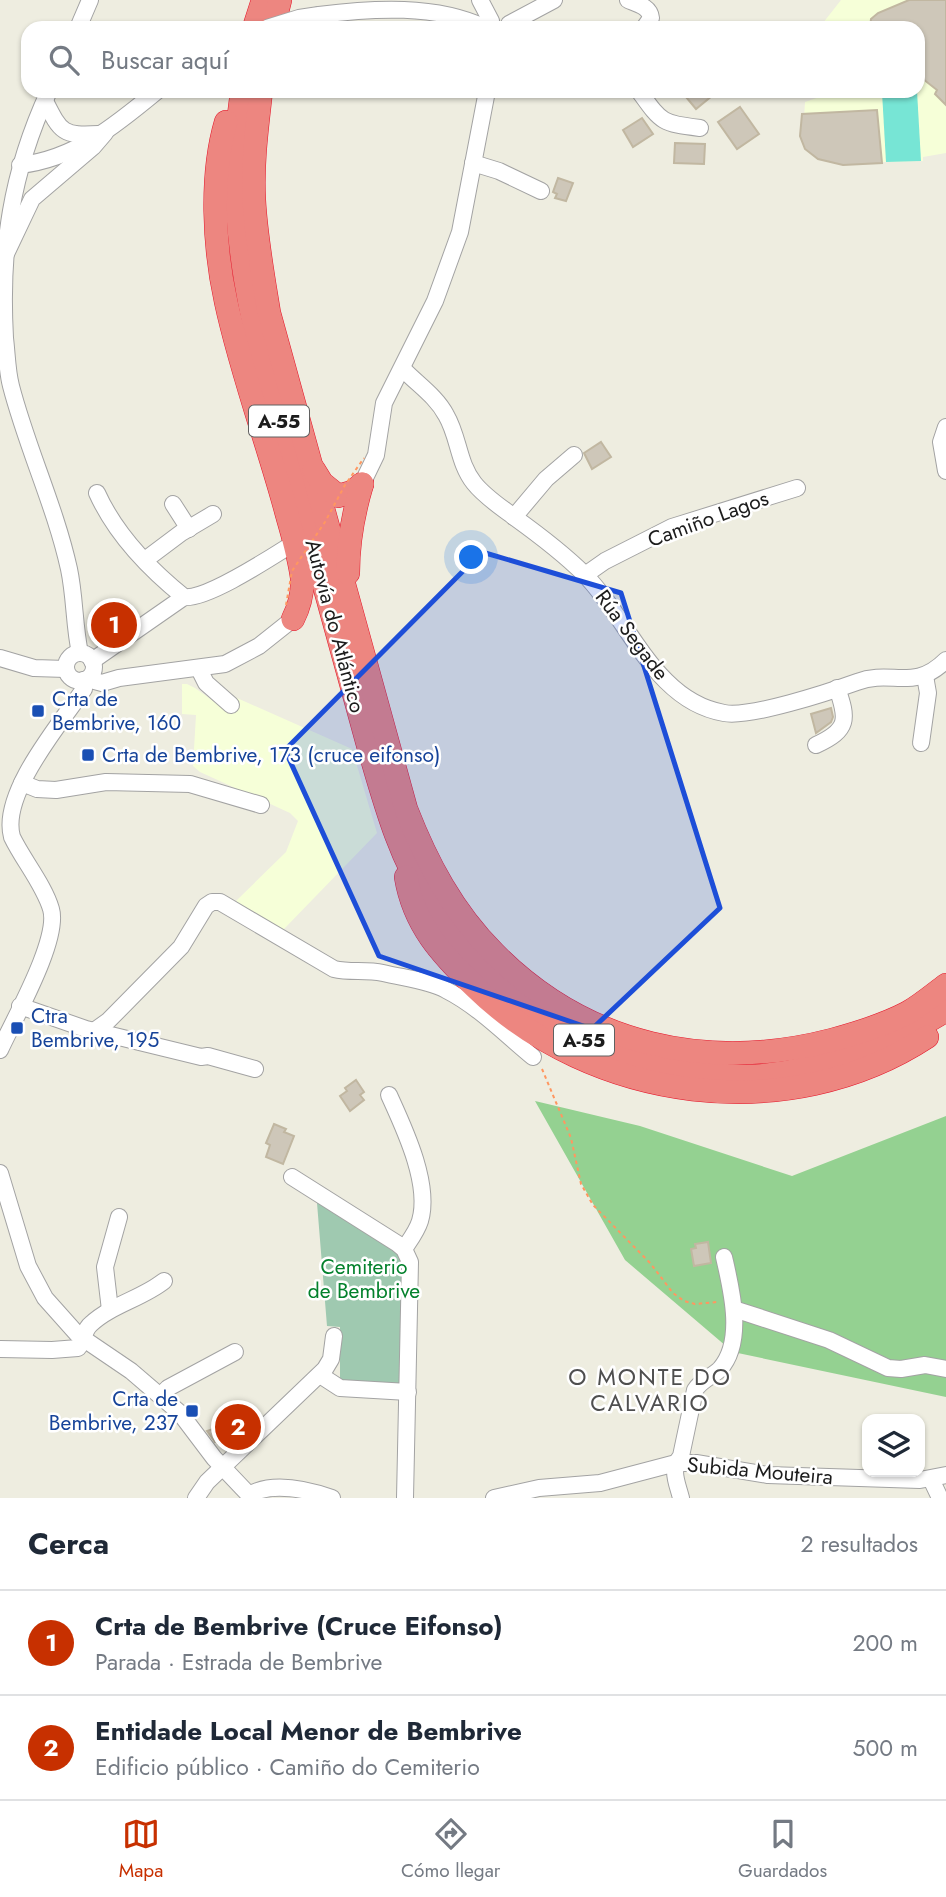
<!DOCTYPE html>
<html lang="es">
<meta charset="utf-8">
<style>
:root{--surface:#fff;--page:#f6f6f7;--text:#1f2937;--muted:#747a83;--line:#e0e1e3;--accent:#c73000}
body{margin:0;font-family:Jost,sans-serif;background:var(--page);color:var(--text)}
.controls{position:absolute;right:21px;bottom:21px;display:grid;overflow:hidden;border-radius:14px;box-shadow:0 2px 5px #0004}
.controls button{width:63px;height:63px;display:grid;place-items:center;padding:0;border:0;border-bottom:2px solid var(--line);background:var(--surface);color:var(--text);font:35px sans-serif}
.you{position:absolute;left:472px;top:558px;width:24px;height:24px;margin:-18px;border:5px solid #fff;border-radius:50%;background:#1a73e8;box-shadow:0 0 0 10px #1a73e833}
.badge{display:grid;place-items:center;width:46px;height:46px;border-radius:50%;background:var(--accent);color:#fff;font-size:23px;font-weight:700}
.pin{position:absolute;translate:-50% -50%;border:4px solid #fff;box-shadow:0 2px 7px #0006}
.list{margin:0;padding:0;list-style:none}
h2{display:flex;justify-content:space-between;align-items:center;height:91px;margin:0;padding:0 28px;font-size:30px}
h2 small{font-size:23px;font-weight:400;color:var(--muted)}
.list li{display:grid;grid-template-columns:46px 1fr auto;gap:21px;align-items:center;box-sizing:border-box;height:105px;padding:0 28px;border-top:2px solid var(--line)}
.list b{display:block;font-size:26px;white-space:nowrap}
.list p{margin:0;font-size:23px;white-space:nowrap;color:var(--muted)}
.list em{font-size:23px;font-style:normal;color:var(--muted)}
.icon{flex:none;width:38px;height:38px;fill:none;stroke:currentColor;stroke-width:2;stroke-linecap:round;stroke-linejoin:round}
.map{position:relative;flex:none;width:946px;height:1498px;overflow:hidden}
.search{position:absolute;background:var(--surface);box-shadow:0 2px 5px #0004;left:21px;right:21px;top:21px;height:77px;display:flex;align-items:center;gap:18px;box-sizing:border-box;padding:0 24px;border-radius:21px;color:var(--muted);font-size:26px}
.sheet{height:301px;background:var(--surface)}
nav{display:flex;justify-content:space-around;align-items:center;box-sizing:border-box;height:98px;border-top:2px solid var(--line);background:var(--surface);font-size:19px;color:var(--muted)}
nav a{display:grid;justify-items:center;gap:4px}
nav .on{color:var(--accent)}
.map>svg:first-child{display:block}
.education{fill:#f6ffd8}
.forest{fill:#94d191}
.cemetery{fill:#9fc9b0}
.pitch{fill:#77e5d5}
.building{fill:#cec7b9;stroke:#c1b7a1;stroke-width:2}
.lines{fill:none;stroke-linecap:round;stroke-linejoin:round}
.minor-casing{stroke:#a3a3a3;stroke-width:18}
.highway-casing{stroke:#e4162a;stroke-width:24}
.path{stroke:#ff9760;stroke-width:2;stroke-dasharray:3.5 3.5;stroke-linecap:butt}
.minor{stroke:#fff;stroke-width:16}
.highway{stroke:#ed8680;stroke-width:23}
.minor-bridge-casing{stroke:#a3a3a3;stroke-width:18;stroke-linecap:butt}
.path-bridge{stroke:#ff9760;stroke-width:2;stroke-dasharray:3.5 3.5;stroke-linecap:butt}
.minor-bridge{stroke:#fff;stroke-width:16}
.marked{fill:#1d4ed8;fill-opacity:0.2;stroke:#1d4ed8;stroke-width:5;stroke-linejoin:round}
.transit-dot{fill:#1a4fb4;stroke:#fff;stroke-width:2.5}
.labels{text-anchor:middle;stroke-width:5;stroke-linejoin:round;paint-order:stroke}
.shield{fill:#fff;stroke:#606060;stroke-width:2}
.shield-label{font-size:19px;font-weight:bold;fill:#1c1c1c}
.street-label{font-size:21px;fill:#1c1c1c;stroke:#fff}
.transit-label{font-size:21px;fill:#164399;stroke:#fff;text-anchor:start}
.park-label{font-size:21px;fill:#03812c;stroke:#fff}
.neighbourhood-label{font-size:23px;letter-spacing:2px;fill:#4f4f4f;stroke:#fff}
</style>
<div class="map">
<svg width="946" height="1498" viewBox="0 0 946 1498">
<rect width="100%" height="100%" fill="#eeede0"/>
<!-- education -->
<g class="education">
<path d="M841,0H946V153L923,157V161L847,163L803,134L805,102L837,91H918V28H819Z"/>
<path d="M182,684H187L195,688L227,711L237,698L352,749L377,833L283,930L260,918L236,901L286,852L298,821L290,813L200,772L193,766L196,715L182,714Z"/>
</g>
<!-- forest -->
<path class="forest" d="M535,1101L640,1126L792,1176L946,1116V1397L733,1352L625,1260Z"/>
<!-- cemetery -->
<path class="cemetery" d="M319,1199L399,1250L405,1264L403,1389L340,1384V1327L327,1326L317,1203Z"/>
<!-- pitch -->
<path class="pitch" d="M917,91L921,161L886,162L882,92Z"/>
<!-- building -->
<g class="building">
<path d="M909,0H946V105L935,94L937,90L918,75V28H870L871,19L878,13Z"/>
<path d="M681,91H718L696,109Z"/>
<path d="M740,107L759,134L737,149L718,122Z"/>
<path d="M877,110L882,163L843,165L818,159L805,149L800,136L802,114Z"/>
<path d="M642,118L653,134L633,147L623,130Z"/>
<path d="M675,143L705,144L704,164L674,163Z"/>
<path d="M558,178L573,183L566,201L555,198L557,194L553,192Z"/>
<path d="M601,442L611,457L592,469L584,453Z"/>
<path d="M831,708L833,717L831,722L816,733L811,714Z"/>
<path d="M356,1080L364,1092L360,1095L364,1100L350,1111L340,1096L347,1091L345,1088Z"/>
<path d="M274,1124L286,1129L284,1132L294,1136L283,1164L266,1157L270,1145L266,1143Z"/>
<path d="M708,1242L711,1263L694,1266L691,1249L696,1248L695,1244Z"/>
<path d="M255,1415L257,1419L242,1434L215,1442L207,1431Z"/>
</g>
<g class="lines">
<defs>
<g id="minor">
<path d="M480,0L491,21"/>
<path d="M628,0C638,4 650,7 651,18L644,28"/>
<path d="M319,15C373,8 436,4 486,28"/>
<path d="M509,24L554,0"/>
<path d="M78,28L90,0"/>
<path d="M49,91C11,173 0,248 5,338C7,354 7,371 11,386C27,448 55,506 69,569C75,597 74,626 80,653"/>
<path d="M639,91C662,123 661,123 700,128"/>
<path d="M45,101C61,133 63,136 99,134"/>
<path d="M473,163L499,171L541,191"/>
<path d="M20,165C75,159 116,125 157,91"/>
<path d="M4,258L32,199L93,147L105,133"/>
<path d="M403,369C417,384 436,396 446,415C459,437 458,463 474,483C485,497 501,507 514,517C539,535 563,553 584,574C629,619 654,701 724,713C750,718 829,692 857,682C892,669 914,692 946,660"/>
<path d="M946,427L941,442L946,471"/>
<path d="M362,484L376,455L384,403L435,301L460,232L487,91"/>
<path d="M97,493C116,535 148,568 184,597C207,600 273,556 294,543"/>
<path d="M173,504L189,529"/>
<path d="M514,517L546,479L574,455"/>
<path d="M145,560L181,533L213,514"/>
<path d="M585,575L605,561L672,527L797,488"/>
<circle cx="80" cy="667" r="14"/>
<path d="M0,658L34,668L66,669"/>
<path d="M92,661L184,597"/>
<path d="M199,669L206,683L231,705"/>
<path d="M87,679L102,683L119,678L225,664L259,646L293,619"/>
<path d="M921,743L928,693L925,676"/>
<path d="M816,745C849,730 848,719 837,688"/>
<path d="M22,783L37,789L56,790L106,782L190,784L261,805"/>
<path d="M20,1006L86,1029L201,1057L208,1056L255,1069"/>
<path d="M94,1031L108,1021L181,947L206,906L212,902H220L334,969C350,973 366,969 383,973C403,978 428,980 446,990C478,1006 506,1035 533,1057"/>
<path d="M0,1050C14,1019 60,939 51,909C44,885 23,860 12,837C0,794 60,724 84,689L83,680"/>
<path d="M389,1095C404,1128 431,1184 420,1221C417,1231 410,1240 404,1249"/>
<path d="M0,1173L28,1266L45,1298L78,1335L131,1371L180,1413L214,1458L252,1498"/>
<path d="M292,1177L398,1244L404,1249L410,1262L405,1498"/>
<path d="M734,1309L829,1340L888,1368L901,1369L925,1365L946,1369"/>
<path d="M110,1310L105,1267L119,1217"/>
<path d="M0,1349L52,1350L78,1348C85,1341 83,1330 91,1324C111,1305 143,1298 164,1281"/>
<path d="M320,1375L340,1388L408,1392"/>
<path d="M161,1395L168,1388L235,1352"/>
<path d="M931,1479L940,1498"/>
<path d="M249,1495C272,1481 309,1490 332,1498"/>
<path d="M196,1498L207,1482L325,1369L331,1359L334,1336"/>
<path d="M494,1498L539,1488L600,1483L676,1463H696L768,1475L920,1480L946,1475"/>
<path d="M681,1498C677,1482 670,1470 681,1456L695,1390C702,1379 712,1377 720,1369C745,1341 731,1288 724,1257"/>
</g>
<g id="highway">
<path d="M254,28L263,0"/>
<path d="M273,28L280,0"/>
<path d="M242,91C222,233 258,348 296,483C320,570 344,658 368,745C384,799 398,855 430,903C491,996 582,1057 694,1072C714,1074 737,1078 757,1076C823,1070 891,1046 946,1010"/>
<path d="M261,91C257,127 252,163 254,200C256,238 263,276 269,313L406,809C427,863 453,912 494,953C586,1046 708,1072 832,1040C858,1033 884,1025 907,1013C921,1005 934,994 946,985"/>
<path d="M226,122C210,176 214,248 226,302C241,372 267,441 286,511C292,533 299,555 302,578C303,593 300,605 293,619"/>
<path d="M314,470L322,483L338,496L352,492L362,484"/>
<path d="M348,573C348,541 353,514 362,484"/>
<path d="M406,877C414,925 441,954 475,987C593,1102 788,1128 927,1037"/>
</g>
</defs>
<!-- minor casing -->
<use href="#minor" class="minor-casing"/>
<!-- highway casing -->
<use href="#highway" class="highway-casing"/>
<!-- path -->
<path class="path" d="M542,1069L571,1138L581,1184L593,1205L650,1263L673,1293L684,1301L695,1304L717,1302"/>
<!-- minor -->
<use href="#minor" class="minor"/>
<!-- highway -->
<use href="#highway" class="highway"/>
<defs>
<path id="minor-bridge" d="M267,28L299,18L319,15"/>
</defs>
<!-- minor-bridge casing -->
<use href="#minor-bridge" class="minor-bridge-casing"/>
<!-- path-bridge -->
<path class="path-bridge" d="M286,605L292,571L325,522L345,485L364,458"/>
<!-- minor-bridge -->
<use href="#minor-bridge" class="minor-bridge"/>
</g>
<!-- marked area -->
<path class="marked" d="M482,552L621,593L720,908L592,1029L379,956L285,750Z"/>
<!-- markers -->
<g class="transit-dot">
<rect x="31" y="704" width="14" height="14" rx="3.5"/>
<rect x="81" y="748" width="14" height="14" rx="3.5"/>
<rect x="10" y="1021" width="14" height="14" rx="3.5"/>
<rect x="185" y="1404" width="14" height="14" rx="3.5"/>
</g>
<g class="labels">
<!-- shield labels -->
<g class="shield">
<rect x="249" y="405.5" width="60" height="31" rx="5"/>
<rect x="554" y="1024.5" width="60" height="31" rx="5"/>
</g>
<g class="shield-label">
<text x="279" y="428">A-55</text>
<text x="584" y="1047">A-55</text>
</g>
<!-- street labels -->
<g class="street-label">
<text transform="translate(708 519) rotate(-20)" y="7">Camiño Lagos</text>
<text transform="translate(335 626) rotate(75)" y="7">Autovía do Atlántico</text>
<text transform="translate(632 635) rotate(53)" y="7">Rúa Segade</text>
<text transform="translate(760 1471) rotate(5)" y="7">Subida Mouteira</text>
</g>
<!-- transit labels -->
<g class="transit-label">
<text x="52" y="706">Crta de<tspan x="52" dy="24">Bembrive, 160</tspan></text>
<text x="102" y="762">Crta de Bembrive, 173 (cruce eifonso)</text>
<text x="31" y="1023">Ctra<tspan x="31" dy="24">Bembrive, 195</tspan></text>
<text x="178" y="1406" text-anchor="end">Crta de<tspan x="178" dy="24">Bembrive, 237</tspan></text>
</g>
<!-- park labels -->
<g class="park-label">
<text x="364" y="1274">Cemiterio<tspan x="364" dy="24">de Bembrive</tspan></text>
</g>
<!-- neighbourhood labels -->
<g class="neighbourhood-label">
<text x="650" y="1385">O MONTE DO<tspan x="650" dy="26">CALVARIO</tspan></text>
</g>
</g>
</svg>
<div class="controls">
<button><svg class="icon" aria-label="layers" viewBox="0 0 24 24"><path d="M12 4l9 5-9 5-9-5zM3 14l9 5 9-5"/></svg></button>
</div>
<div class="you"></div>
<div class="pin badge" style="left:114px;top:625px">1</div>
<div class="pin badge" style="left:238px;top:1427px">2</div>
<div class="search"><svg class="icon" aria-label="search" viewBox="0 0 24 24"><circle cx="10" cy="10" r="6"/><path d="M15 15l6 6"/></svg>Buscar aquí</div>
</div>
<section class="sheet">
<h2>Cerca<small>2 resultados</small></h2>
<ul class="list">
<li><span class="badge">1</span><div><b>Crta de Bembrive (Cruce Eifonso)</b><p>Parada · Estrada de Bembrive</p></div><em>200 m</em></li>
<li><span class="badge">2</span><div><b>Entidade Local Menor de Bembrive</b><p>Edificio público · Camiño do Cemiterio</p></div><em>500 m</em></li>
</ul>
</section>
<nav>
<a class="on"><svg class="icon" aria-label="map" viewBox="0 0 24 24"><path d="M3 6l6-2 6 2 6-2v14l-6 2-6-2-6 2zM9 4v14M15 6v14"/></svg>Mapa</a>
<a><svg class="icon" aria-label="directions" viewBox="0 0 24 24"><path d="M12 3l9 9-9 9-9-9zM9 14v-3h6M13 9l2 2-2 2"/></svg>Cómo llegar</a>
<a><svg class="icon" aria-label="saved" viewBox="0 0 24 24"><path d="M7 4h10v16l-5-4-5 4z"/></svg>Guardados</a>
</nav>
